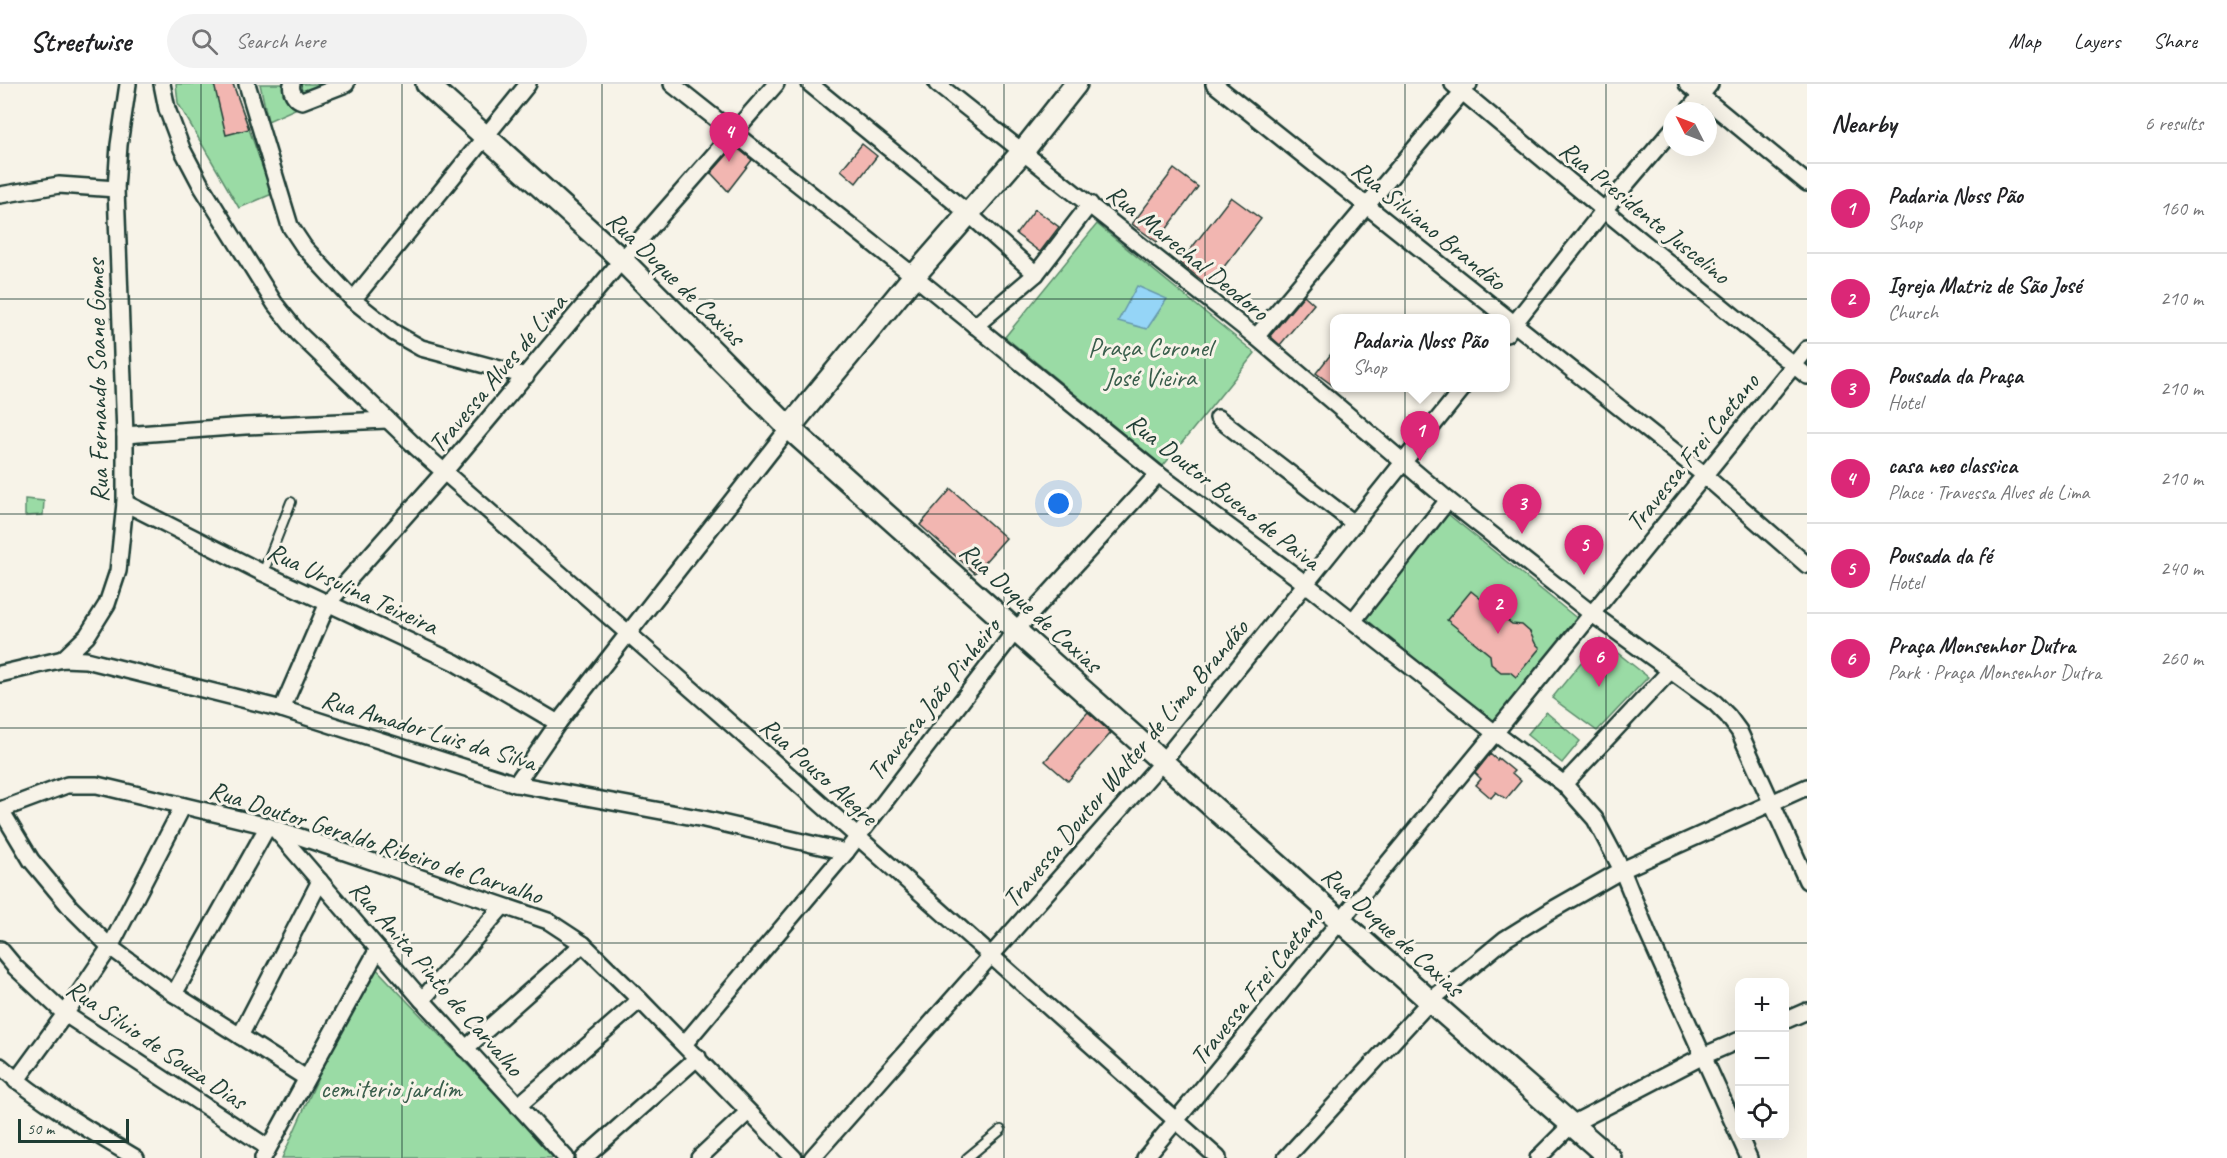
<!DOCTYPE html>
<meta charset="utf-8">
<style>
:root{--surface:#fff;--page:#f2f2f2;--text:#202124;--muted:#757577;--line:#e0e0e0;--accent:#db2777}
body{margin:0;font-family:Caveat,sans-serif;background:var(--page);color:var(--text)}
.controls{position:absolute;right:18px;bottom:18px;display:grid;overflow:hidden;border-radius:12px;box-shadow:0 6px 24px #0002}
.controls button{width:54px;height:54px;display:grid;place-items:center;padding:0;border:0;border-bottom:2px solid var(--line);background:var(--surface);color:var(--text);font:30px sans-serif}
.compass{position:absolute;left:1663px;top:18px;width:54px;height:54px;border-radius:50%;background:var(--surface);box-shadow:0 6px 24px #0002;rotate:312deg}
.scale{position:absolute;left:18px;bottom:15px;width:111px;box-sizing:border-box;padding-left:6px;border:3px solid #1f3d34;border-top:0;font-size:16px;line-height:21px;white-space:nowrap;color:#1f3d34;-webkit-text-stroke:4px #f7f3e8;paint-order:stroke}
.you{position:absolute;left:1059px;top:420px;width:21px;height:21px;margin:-15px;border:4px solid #fff;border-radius:50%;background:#1a73e8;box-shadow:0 0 0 9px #1a73e833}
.badge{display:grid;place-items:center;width:39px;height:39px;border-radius:50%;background:var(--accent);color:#fff;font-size:20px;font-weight:700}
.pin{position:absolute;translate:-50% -50px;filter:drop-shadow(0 2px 3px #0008)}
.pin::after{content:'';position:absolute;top:32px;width:21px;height:18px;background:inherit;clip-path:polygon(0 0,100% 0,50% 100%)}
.popup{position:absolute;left:1330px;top:230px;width:180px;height:78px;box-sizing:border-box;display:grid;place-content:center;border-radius:12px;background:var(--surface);filter:drop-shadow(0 2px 4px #0005);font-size:20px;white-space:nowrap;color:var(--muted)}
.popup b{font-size:22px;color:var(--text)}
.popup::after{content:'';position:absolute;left:50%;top:100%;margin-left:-12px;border:12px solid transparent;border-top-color:var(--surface)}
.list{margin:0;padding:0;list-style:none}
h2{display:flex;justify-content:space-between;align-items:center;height:78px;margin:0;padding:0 24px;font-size:26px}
h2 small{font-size:20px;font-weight:400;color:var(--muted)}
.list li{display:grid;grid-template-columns:39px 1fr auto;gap:18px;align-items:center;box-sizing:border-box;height:90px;padding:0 24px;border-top:2px solid var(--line)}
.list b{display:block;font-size:22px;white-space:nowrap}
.list p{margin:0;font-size:20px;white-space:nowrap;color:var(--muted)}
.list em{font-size:20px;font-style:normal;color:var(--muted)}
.icon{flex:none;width:33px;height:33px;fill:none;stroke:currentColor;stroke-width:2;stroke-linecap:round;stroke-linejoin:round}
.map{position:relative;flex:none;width:1807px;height:1074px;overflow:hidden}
header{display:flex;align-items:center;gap:36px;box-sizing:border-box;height:84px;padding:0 30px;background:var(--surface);border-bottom:2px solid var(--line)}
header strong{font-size:28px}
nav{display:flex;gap:33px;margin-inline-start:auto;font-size:21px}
.search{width:420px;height:54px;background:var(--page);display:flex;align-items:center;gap:15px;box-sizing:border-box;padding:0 21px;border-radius:33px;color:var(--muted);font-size:22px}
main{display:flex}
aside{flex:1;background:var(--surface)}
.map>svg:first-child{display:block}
.green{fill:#9adba5;stroke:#5c8c6c;stroke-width:1.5}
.water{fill:#95d5f7;stroke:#6698a9;stroke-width:1.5}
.building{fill:#f2b6b1;stroke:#1f3d34;stroke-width:1.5}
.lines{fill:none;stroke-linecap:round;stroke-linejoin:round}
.lane-casing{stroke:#1f3d34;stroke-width:12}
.street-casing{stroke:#1f3d34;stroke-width:20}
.secondary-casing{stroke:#1f3d34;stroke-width:26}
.lane{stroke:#f7f3e8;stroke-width:8}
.street{stroke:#f7f3e8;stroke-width:15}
.secondary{stroke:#f7f3e8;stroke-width:21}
.grid{fill:none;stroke:#1f3d34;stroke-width:1.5;stroke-opacity:0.55}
.labels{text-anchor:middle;stroke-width:6;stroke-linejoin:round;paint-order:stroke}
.street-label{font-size:26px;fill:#1f3d34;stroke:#f7f3e8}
.park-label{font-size:26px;fill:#385d4b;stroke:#f7f3e8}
</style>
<header>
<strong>Streetwise</strong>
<div class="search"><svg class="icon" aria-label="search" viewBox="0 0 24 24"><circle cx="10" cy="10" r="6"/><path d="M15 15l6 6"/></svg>Search here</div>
<nav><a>Map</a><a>Layers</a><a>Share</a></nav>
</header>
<main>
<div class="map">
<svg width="1807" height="1074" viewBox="0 0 1807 1074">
<rect width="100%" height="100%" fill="#f7f3e8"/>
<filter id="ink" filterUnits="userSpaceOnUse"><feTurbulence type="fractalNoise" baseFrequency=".0167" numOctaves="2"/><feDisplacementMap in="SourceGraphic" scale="12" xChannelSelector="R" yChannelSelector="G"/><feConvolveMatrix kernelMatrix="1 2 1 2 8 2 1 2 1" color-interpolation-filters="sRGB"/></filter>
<g filter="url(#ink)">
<!-- green -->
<g class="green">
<path d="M176,0H233L272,110L239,124L178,19Z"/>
<path d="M260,0H351L268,37Z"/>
<path d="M1097,140L1255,269L1163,382L1005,253Z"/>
<path d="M25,415L44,417L43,431L25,432Z"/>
<path d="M1444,427L1579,536L1496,639L1361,531Z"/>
<path d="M1600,555L1648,593L1597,647L1552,614Z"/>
<path d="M1546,628L1580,657L1562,679L1527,651Z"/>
<path d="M370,878L556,1074H282Z"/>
</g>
<!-- water -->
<path class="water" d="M1137,202L1167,215L1147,245L1118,237Z"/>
<!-- building -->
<g class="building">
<path d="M214,0H233L249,45L226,51Z"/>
<path d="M862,60L877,72L856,99L841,86Z"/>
<path d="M735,62L752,76L728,107L711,89Z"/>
<path d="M1174,85L1198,103L1157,158L1132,140Z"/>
<path d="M1231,113L1261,135L1209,202L1180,179Z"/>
<path d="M1035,125L1059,143L1040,168L1016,150Z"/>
<path d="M1304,211L1314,220L1280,261L1270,252Z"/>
<path d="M1335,265V303L1316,289Z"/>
<path d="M951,405L1006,454L975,489L920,441Z"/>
<path d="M1471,507L1512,540L1522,541L1530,548L1535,559L1540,564L1516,593L1510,588H1501L1491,580L1490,571L1447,536Z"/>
<path d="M1088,628L1111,649L1068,697L1045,677Z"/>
<path d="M1490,670L1497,676L1498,674L1514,687L1512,689L1521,697L1506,715L1496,708L1491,714L1476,701L1481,695L1475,689Z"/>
</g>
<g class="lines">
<defs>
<g id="lane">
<path d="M263,489L291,418"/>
<path d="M967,1074L1001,1046"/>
</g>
<g id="street">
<path d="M162,0L167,25L182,65L202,103L275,220L298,249L417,364L720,630L1218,1074"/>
<path d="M247,0L290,142L304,163L353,216L393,248L421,264L526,292"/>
<path d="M292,0C290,7 295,15 302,17L346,0"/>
<path d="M672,0L914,192L1158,390L1306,500L1495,649L1564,700L1595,735L1622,786L1648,850L1749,1074"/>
<path d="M810,0L969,130L1036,190"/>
<path d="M937,0L1256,253L1448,416L1591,529L1715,619L1728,632L1739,647L1807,797"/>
<path d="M1214,0L1704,391L1807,481"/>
<path d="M1453,0L1604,126L1807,292"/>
<path d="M1687,0L1807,99"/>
<path d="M1688,27L1710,0"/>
<path d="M0,111L59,101L116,105"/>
<path d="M353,216L528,0"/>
<path d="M975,242L1036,190L1090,120"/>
<path d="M1506,250L1604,126L1672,46"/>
<path d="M1256,253L1469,0"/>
<path d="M1218,334L1355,440"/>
<path d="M125,351L245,342L387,336"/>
<path d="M125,419L263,489L454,578L558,639"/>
<path d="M1353,537L1448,416"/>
<path d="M63,575L87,552L107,520L118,487L125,419V351L116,105L119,61L128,0"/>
<path d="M0,590L63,575L86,576L282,625L516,700L704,735L846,768"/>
<path d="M282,625L328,519L445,387L622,176L776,0"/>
<path d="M516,700L558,639L789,344"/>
<path d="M1564,700L1670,587"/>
<path d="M0,726L67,701H97L268,742L548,837L583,860L640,916L794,1074"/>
<path d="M1,726L31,776L70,823L110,863L174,910L306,994"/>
<path d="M275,745L422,916L566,1074"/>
<path d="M0,865L15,883L65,930L267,1063"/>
<path d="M174,910L268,742"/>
<path d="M422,916L502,823"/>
<path d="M1784,937L1807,927"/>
<path d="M240,952L320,797"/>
<path d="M685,959L846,768L1016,546L1158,390"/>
<path d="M465,965L583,860"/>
<path d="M0,982C41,1018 89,1046 136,1074"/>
<path d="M16,997L65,930L110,863L183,722"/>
<path d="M518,1022L640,916"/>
<path d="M263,1074L378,865"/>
<path d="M584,1074L698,973"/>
<path d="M699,1074L748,1028"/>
<path d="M812,1074L1163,677L1463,304"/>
<path d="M1145,1074L1495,649L1807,265"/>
<path d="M1286,1074L1430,917L1505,855L1550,827L1622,786L1807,703"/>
<path d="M1538,1074L1572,1040L1703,972L1740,956"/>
</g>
<g id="secondary">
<path d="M427,0L622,176L789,344L1430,917L1610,1074"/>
<path d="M789,344L914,192L1023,67L1076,0"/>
</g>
</defs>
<!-- lane casing -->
<use href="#lane" class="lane-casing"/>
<!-- street casing -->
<use href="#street" class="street-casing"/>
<!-- secondary casing -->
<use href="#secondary" class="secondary-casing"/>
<!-- lane -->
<use href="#lane" class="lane"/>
<!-- street -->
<use href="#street" class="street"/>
<!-- secondary -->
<use href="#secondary" class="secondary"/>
</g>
</g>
<!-- grid -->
<path class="grid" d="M201,0V1074M402,0V1074M602,0V1074M803,0V1074M1004,0V1074M1205,0V1074M1405,0V1074M1606,0V1074M0,215H1807M0,430H1807M0,644H1807M0,859H1807"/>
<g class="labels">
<!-- street labels -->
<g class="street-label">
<text transform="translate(1645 128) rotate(39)" y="9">Rua Presidente Juscelino</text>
<text transform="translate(1429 141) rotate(39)" y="9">Rua Silviano Brandão</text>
<text transform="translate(1188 168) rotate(39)" y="9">Rua Marechal Deodoro</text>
<text transform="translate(676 194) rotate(44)" y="9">Rua Duque de Caxias</text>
<text transform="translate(497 289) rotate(-50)" y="9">Travessa Alves de Lima</text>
<text transform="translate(97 297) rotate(-91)" y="9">Rua Fernando Soane Gomes</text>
<text transform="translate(1692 368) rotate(-51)" y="9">Travessa Frei Caetano</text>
<text transform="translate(1224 407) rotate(38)" y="9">Rua Doutor Bueno de Paiva</text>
<text transform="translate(353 504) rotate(25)" y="9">Rua Ursulina Teixeira</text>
<text transform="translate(1031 523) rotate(42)" y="9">Rua Duque de Caxias</text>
<text transform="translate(933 615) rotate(-52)" y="9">Travessa João Pinheiro</text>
<text transform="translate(429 646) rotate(17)" y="9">Rua Amador Luis da Silva</text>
<text transform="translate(1125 679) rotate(-50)" y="9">Travessa Doutor Walter de Lima Brandão</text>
<text transform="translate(819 687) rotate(42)" y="9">Rua Pouso Alegre</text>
<text transform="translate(376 758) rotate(18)" y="9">Rua Doutor Geraldo Ribeiro de Carvalho</text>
<text transform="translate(1393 847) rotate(42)" y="9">Rua Duque de Caxias</text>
<text transform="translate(437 894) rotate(49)" y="9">Rua Anita Pinto de Carvalho</text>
<text transform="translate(1256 902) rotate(-51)" y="9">Travessa Frei Caetano</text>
<text transform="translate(157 960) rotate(34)" y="9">Rua Silvio de Souza Dias</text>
</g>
<!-- park labels -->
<g class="park-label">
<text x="1150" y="272">Praça Coronel<tspan x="1150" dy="30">José Vieira</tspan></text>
<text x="391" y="1013">cemiterio jardim</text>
</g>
</g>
</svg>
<div class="controls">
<button>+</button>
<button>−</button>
<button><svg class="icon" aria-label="locate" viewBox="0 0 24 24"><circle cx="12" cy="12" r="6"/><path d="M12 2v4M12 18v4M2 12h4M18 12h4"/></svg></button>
</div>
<svg class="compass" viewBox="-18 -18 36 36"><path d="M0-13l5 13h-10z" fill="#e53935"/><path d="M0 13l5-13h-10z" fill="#757577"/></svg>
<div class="scale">50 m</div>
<div class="you"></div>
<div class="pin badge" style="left:1420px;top:377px">1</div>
<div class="popup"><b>Padaria Noss Pão</b>Shop</div>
<div class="pin badge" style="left:1498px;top:550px">2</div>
<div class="pin badge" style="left:1522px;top:450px">3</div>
<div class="pin badge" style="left:729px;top:78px">4</div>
<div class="pin badge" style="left:1584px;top:491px">5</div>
<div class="pin badge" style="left:1599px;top:603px">6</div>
</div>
<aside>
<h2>Nearby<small>6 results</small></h2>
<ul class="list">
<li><span class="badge">1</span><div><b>Padaria Noss Pão</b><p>Shop</p></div><em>160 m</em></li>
<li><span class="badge">2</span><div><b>Igreja Matriz de São José</b><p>Church</p></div><em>210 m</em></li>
<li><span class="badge">3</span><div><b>Pousada da Praça</b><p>Hotel</p></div><em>210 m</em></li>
<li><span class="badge">4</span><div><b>casa neo classica</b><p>Place · Travessa Alves de Lima</p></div><em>210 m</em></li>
<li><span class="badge">5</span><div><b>Pousada da fé</b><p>Hotel</p></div><em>240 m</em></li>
<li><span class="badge">6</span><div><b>Praça Monsenhor Dutra</b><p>Park · Praça Monsenhor Dutra</p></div><em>260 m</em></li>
</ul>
</aside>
</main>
